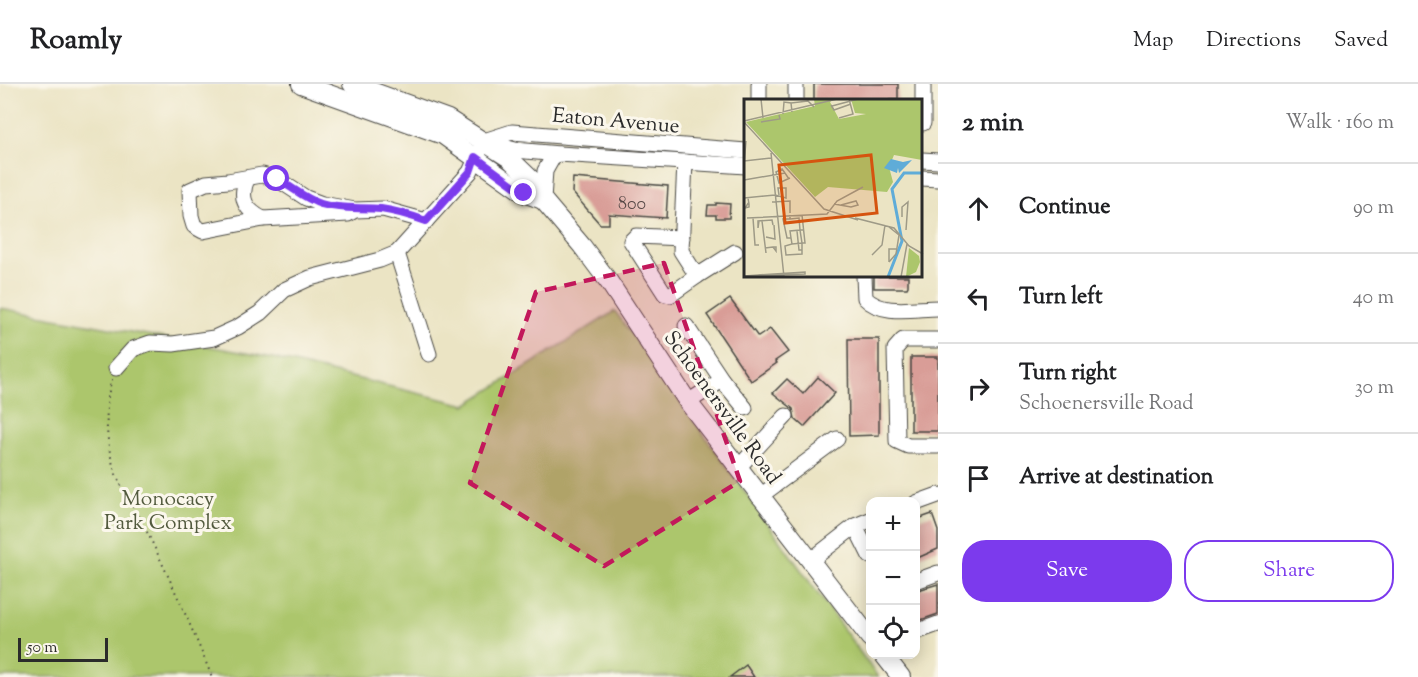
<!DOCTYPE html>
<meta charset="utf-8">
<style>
:root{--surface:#fff;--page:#f2f2f2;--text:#202124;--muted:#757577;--line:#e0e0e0;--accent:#7c3aed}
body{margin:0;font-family:"Sorts Mill Goudy",serif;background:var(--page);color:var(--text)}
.controls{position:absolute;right:18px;bottom:18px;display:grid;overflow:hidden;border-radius:12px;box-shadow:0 3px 15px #0003}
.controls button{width:54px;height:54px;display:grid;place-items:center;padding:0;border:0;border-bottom:2px solid var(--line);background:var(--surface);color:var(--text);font:30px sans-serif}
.scale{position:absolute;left:18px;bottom:15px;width:90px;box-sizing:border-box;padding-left:6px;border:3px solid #2b2b2b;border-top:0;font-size:16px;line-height:21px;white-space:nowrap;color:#2b2b2b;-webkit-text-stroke:4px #fbf7ec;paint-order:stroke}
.stop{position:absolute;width:18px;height:18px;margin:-14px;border:4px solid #7c3aed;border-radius:50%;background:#fff}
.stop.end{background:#7c3aed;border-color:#fff;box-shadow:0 2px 6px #0008}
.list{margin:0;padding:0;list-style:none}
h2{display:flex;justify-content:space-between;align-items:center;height:78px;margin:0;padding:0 24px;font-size:26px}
h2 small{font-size:20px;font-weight:400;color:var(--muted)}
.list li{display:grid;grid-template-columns:39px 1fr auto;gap:18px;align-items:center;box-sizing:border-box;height:90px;padding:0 24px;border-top:2px solid var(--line)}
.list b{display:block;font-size:22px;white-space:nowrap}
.list p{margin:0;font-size:20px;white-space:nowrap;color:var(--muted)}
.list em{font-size:20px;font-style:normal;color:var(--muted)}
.actions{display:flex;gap:12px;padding:18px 24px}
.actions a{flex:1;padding:14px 0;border:2px solid var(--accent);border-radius:24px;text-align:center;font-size:21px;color:var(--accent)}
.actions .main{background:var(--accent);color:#fff}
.icon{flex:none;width:33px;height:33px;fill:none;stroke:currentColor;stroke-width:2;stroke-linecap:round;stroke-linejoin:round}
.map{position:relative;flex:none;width:938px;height:593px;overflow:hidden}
header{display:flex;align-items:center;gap:36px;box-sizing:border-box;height:84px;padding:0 30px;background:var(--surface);border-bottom:2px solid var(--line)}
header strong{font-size:28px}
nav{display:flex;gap:33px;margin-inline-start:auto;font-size:21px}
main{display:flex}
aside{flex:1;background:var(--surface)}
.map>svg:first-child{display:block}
.green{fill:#acc66c;stroke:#6c784c;stroke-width:1.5}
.building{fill:#d99d97}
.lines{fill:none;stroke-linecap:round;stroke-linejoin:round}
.minor-casing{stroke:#484742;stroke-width:17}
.major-casing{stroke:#484742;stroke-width:20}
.path{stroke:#484742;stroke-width:2;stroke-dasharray:1.5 4.5;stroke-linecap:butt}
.minor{stroke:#fff;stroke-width:15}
.major{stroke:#fff;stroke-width:18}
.route{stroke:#7c3aed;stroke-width:8}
.marked{fill:#c2185b;fill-opacity:0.2;stroke:#c2185b;stroke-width:4.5;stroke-dasharray:12 8;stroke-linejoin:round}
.labels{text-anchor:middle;stroke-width:6;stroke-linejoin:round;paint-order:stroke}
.number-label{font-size:18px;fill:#564846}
.street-label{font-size:21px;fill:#2b2b2b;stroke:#fbf7ec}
.park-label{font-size:21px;fill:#525a3e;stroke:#fbf7ec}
.inset-river{fill:none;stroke:#5facd8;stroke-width:3}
.inset-road{fill:none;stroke:#9e9a87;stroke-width:1.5}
.view{fill:#d5540f;fill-opacity:0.15;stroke:#d5540f;stroke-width:3}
.inset-edge{fill:none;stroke:#2b2b2b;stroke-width:3}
</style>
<header>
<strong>Roamly</strong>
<nav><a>Map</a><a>Directions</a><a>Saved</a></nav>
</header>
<main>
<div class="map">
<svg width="938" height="593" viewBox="0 0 938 593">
<rect width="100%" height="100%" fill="#fbf7ec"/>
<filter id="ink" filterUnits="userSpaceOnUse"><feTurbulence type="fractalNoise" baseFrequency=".0167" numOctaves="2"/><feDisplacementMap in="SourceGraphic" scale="12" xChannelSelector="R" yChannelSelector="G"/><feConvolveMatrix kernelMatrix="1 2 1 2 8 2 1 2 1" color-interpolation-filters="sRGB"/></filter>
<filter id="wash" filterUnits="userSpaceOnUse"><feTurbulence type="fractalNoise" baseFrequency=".008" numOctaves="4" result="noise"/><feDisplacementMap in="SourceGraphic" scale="24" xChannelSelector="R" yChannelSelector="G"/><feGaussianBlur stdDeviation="1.35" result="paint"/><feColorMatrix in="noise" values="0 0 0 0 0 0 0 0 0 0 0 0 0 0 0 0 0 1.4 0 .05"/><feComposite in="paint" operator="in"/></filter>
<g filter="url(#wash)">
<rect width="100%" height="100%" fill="#ebe4c4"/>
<!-- green -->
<path class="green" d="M0,224L273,274L466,321L615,227L878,593H0Z"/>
<g id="blocks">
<!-- building -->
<g class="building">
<rect x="814" y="0" width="84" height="16"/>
<path d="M573,94L668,102L666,134L609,130V140H600L572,108Z"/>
<path d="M716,119L730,120L729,134H716V131H707L708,121H716Z"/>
<path d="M874,192H908V202L907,204H874Z"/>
<path d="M730,215L758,253L770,245L788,268L775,277L777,279L751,297L707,231Z"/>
<path d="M848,255H879V351L849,352Z"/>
<rect x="911" y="273" width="27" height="74"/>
<path d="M818,293L835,309L804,343L795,335L793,325L773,309L787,295L803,310Z"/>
<path d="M932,430L938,447V465L915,475V436Z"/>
<path d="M938,500V530L915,538V507Z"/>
<path d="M746,581L754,593H730Z"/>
</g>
</g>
</g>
<g filter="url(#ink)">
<use href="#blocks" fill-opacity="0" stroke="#484742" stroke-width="1.5"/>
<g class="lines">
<defs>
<g id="minor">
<path d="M796,0V16"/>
<path d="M923,0V39"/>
<path d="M759,16V0"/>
<path d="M493,60L515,66L559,70L746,82"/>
<path d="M922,76L938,77"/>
<path d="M685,78L681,167L697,192L735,168"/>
<path d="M922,94L938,95"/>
<path d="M247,95C239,114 245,126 263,135"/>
<path d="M543,115L545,87L554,71L559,70"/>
<path d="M355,126L348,130L263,135L203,147L194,142L191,132L190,106L206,99L228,97L262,91L277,95L306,114L322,120L355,126L383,125L426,137"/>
<path d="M682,154L636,152L631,157L665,210L670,211L697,192"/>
<path d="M397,169L429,270"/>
<path d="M864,192L865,214C882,232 915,224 938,224"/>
<path d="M686,242L722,296L688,318"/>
<path d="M938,256H903L895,265L897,357L908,362H938"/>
<path d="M116,284L133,265L150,259L173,260L214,254L238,243L260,229L284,206L310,194L380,176L397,169L470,88L484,57L512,48L746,67"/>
<path d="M722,296L745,324"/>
<path d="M738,384L786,332"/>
<path d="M759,413L837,355"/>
<path d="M916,419L938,411"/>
<path d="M855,442L870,472"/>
<path d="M810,477L855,442L870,436"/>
<path d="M916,497L938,489"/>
<path d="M916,548L938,540"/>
</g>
<g id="major">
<path d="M301,0L443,51L524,109L543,116"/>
<path d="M352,0L448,35L509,74L536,100L543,116L582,162L609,198L688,318L870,554"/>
<path d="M883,570L901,593"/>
</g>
</defs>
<!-- minor casing -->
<use href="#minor" class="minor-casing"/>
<!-- major casing -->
<use href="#major" class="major-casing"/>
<!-- path -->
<path class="path" d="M112,295C103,323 106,363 116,390C123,408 136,425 144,442C169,492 191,542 212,593"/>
<!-- minor -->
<use href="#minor" class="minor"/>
<!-- major -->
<use href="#major" class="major"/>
</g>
</g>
<g class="lines" filter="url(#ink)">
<!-- route -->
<path class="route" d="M277,95C292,103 305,115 321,120C341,126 361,123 381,125C396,127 412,132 426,137L470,88L475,73L524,109"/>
</g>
<!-- marked area -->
<path class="marked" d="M664,179L740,397L604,482L470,399L536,208Z"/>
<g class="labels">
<!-- number labels -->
<g class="number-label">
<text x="632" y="125">800</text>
</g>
<!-- street labels -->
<g class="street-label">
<text transform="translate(616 36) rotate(5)" y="7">Eaton Avenue</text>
<text transform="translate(723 323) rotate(54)" y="7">Schoenersville Road</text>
</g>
<!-- park labels -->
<g class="park-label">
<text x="168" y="421">Monocacy<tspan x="168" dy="24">Park Complex</tspan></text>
</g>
</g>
<!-- overview -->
<g transform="translate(744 15)">
<rect width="178" height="178" fill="#ebe4c4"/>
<path d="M70,0H90L86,3L95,20L122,15L111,14L107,0H178V61L150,56L145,68L149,83L143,93L84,88L71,98L2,23L71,7ZM165,149L175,157L176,163L172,173L162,178Z" fill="#acc66c"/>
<path d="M147,60L159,63L168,61L155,74L154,69L153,74L140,69Z" fill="#5facd8"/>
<path class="inset-river" d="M144,178L158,142L148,90L160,74H179"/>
<path class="inset-road" d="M17,0L19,19M47,4L64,2L70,8M87,6L90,11L107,5M88,7L114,0M39,15L40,3L47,4L48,13M95,19L109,15L105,0M0,22L93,0M0,23L80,110L114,121M17,23L36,20L35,16M27,54L40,178M0,62L27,59M0,66L2,42M41,74L38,70L32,73L35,84L46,79M0,81L41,74L45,80M31,96L42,99V89H34L35,96M0,99L31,96M4,99L5,105V108L1,109L5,103M28,103L46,102V114M90,105L107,108L114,106L112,102L97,106M46,116V120H39L43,139H47L46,132L56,131L55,119L46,120M58,116L61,144H58L56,131H60M158,118V108L164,103L162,131M3,119L83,115L93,102L119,88M9,119L11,146H15M111,119L150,129L165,147L179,155M15,122L14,129V122L28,121L29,126M18,122L22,154M145,128L155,136L152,155L145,163M53,132L55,151H58M22,138L31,140L30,126M47,139L48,145L41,147L42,156L58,155V144L48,145M21,149L29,148H32V152L29,148M128,156L138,146L141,126M145,163V150H153M0,177L14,176L61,173V175L1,177M157,178L163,145"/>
<path class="view" d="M127,56L133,114L41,124L35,66Z"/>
<rect width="178" height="178" class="inset-edge"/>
</g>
</svg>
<div class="controls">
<button>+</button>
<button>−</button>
<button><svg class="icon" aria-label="locate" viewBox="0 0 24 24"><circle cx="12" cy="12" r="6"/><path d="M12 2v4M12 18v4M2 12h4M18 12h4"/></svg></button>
</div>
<div class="scale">50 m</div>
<div class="stop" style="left:277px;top:95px"></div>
<div class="stop end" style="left:524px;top:109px"></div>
</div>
<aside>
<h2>2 min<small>Walk · 160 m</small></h2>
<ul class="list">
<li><svg class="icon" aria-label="ahead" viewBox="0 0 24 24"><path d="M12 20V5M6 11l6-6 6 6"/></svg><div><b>Continue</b></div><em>90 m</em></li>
<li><svg class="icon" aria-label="left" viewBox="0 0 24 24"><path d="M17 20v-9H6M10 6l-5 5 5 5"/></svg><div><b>Turn left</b></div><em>40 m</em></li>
<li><svg class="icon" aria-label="right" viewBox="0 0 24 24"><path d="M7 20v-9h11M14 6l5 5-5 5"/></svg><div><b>Turn right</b><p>Schoenersville Road</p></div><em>30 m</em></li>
<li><svg class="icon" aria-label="arrive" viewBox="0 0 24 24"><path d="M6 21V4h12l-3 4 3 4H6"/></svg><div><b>Arrive at destination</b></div></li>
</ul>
<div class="actions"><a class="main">Save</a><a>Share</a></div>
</aside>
</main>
